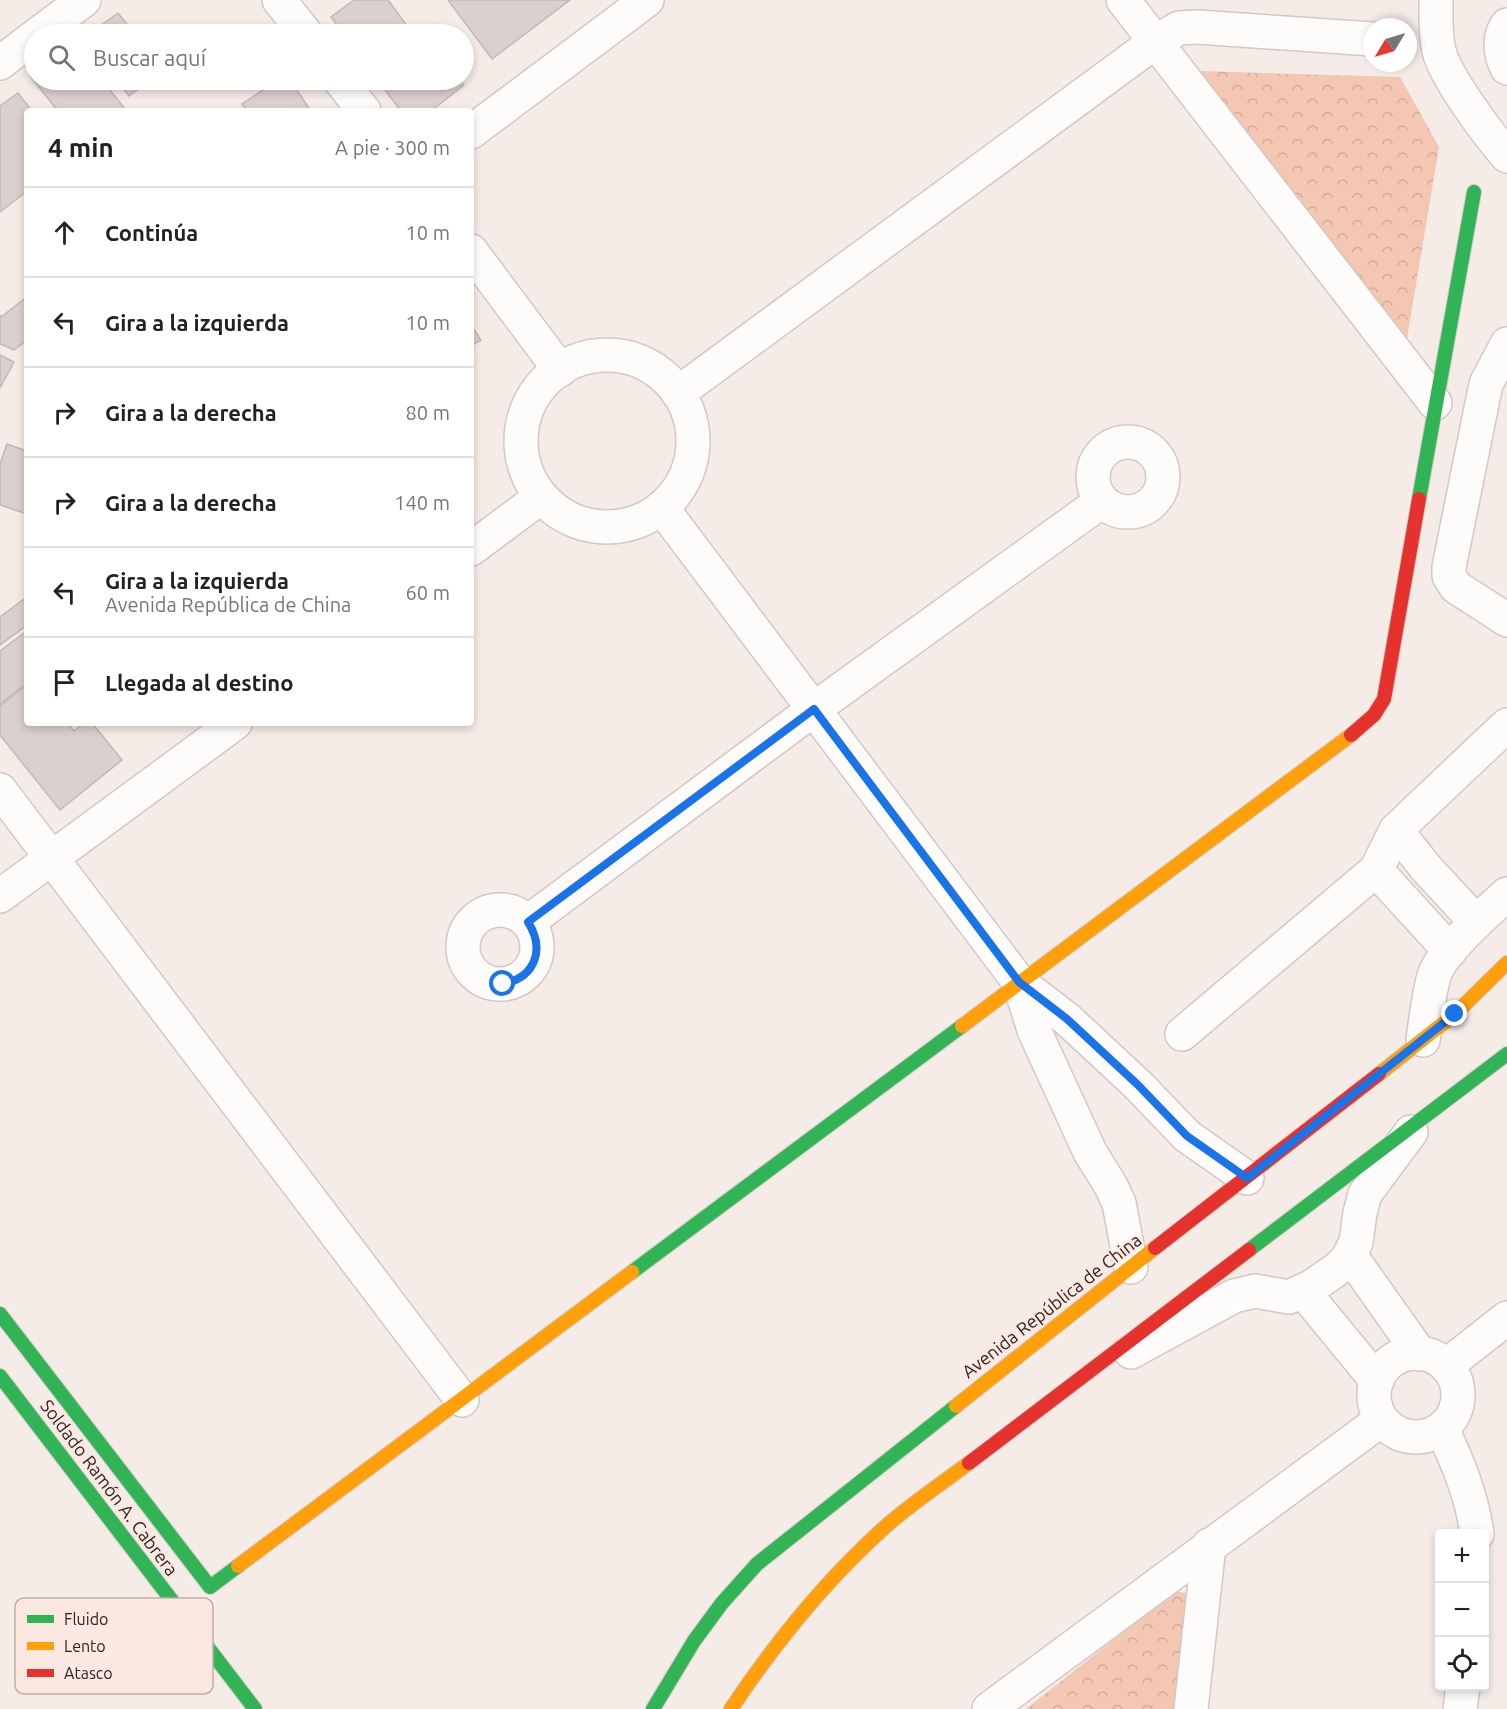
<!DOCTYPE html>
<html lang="es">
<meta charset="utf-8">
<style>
:root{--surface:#fff;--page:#f6f6f6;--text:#222;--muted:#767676;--line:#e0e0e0}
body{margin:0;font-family:Ubuntu,sans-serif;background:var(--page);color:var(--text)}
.controls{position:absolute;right:18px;bottom:18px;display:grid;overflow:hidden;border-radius:6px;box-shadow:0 3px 9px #0003}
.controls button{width:54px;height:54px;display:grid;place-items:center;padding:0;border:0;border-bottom:2px solid var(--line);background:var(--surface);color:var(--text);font:30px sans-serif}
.compass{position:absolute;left:1363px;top:18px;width:54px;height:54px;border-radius:50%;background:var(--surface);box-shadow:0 3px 9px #0003;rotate:232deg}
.stop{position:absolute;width:18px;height:18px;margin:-14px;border:4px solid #1a73e8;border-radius:50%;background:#fff}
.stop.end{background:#1a73e8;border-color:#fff;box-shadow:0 2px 6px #0008}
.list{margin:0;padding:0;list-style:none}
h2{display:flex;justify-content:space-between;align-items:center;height:78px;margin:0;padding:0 24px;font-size:26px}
h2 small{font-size:20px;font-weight:400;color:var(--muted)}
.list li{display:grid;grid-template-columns:39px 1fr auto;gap:18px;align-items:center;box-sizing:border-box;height:90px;padding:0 24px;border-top:2px solid var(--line)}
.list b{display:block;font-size:22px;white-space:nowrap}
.list p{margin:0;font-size:20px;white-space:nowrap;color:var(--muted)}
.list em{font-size:20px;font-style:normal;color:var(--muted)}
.icon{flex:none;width:33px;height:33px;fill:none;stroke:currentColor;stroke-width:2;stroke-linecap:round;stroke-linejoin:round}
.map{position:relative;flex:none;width:1507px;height:1709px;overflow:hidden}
.search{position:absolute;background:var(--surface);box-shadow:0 3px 9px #0003;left:24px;top:24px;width:450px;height:66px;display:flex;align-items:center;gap:15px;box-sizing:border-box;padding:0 21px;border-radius:33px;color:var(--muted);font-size:22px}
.panel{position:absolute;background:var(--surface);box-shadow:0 3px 9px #0003;left:24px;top:108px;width:450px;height:618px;border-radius:6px}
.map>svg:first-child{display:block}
.park{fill:url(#park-crowns)}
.building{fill:#dad0cd;stroke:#c2b8b5;stroke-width:1.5}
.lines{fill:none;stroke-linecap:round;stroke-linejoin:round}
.street-casing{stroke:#d2c8c4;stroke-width:36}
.fast-casing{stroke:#d2c8c4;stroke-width:16}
.slow-casing{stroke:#d2c8c4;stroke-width:16}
.jam-casing{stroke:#d2c8c4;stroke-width:16}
.street{stroke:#fefcfb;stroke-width:33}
.fast{stroke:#30b455;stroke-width:14}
.slow{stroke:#ff9f0a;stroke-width:14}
.jam{stroke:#e5322d;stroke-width:14}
.route{stroke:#1a73e8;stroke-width:8}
.labels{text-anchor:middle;stroke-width:4.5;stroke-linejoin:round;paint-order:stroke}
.street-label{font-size:18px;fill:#2e231e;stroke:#fbe9e1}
.key{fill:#fbe9e1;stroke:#beaea6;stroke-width:1.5}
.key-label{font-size:16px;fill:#2e231e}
</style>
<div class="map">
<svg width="1507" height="1709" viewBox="0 0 1507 1709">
<defs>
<pattern id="park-crowns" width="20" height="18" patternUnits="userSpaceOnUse" patternTransform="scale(1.5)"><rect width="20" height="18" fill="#f3c7b1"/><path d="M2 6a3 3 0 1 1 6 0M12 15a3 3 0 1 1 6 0" fill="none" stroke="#d1ab98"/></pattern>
</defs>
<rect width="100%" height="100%" fill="#f5ebe7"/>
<!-- park -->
<g class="park">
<path d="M1198,71L1400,77L1439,147L1407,338Z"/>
<path d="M1175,1591L1190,1594L1175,1709H1026Z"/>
</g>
<!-- building -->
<g class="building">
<path d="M354,0H388L413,34H344L331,17Z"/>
<path d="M448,0H570L492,59Z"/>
<path d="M118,13L135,34H89Z"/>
<path d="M34,73V80H102L125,109L123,111H58L30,76Z"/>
<path d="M117,80H151L129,96Z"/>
<path d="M278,80H290L311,111H247L242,104Z"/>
<path d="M380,80H459L464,85L431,111H401L378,81Z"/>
<path d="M18,93L32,111H27V191L0,212V106Z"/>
<path d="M27,297V340L14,350L0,344V315L1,317Z"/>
<path d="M471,325L481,340L471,346Z"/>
<path d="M0,355L14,362L0,388Z"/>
<path d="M7,444L27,451V514L0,505V464Z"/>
<path d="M27,597V625L0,645V617Z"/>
<path d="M27,631V683L0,704V651Z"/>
<path d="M27,685V723H67L74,731L83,723H92L122,760L60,810L0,735V706Z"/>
</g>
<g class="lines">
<defs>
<g id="street">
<path d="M279,0L306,34"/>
<path d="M1123,0L1435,403"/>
<path d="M1436,0C1436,17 1435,34 1439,51C1446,78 1488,134 1507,156"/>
<path d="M1507,25C1498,38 1500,54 1507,68"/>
<path d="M38,34L84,0"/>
<path d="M0,63L34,37"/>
<path d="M340,80L364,111"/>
<path d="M471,132L647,0"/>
<path d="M471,251L560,370"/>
<path d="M1507,344L1486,384L1449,567V576L1456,587L1507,620"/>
<circle cx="607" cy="441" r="86"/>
<path d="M678,393L1155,42L1179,28L1197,27L1372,39"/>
<circle cx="1128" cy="477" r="35"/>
<path d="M662,508L1019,982L1067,1019L1138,1085L1187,1136L1247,1178"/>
<path d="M471,549L541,497"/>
<path d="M0,790L462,1400"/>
<path d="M1396,830L1426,868L1476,922"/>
<path d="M1376,870L1450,951"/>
<path d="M0,896L235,723"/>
<circle cx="500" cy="947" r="37"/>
<path d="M528,922L814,709L1102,501"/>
<path d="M1019,982L1034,1030L1090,1152L1111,1186L1119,1203L1131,1267"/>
<path d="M1182,1034L1376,870L1396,830L1507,725"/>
<path d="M1423,1040C1426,1019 1428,997 1434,976C1441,952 1488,911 1507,894"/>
<path d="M1350,1255L1420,1354"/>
<path d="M1303,1291L1377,1381"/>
<path d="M1131,1352L1234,1296L1255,1291L1289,1297L1311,1287L1336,1270L1347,1260L1356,1242L1360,1213L1365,1194L1411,1132"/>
<circle cx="1416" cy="1395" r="42"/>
<path d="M1446,1366L1507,1318"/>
<path d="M1442,1429C1458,1463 1472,1496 1477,1534"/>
<path d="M989,1709L1381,1420"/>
<path d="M1191,1709L1209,1545"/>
<path d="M1460,1709L1463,1686"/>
</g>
<g id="fast">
<path d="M1419,499L1474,192"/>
<path d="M1249,1250L1507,1054"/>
<path d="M632,1272L962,1026"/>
<path d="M0,1314L210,1587L238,1566"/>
<path d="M0,1376L255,1709"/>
<path d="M653,1709L694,1641L722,1603L757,1564L956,1406"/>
</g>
<g id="slow">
<path d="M962,1026L1351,735"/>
<path d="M1379,1074L1455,1014L1507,963"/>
<path d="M956,1406L1155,1248"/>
<path d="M238,1566L632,1272"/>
<path d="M731,1709C775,1643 826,1580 885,1527C911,1504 941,1484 969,1463"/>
</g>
<g id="jam">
<path d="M1351,735L1374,715L1384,699L1419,499"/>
<path d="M1155,1248L1379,1074"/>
<path d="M969,1463L1249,1250"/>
</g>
</defs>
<!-- street casing -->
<use href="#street" class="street-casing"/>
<!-- fast casing -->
<use href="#fast" class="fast-casing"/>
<!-- slow casing -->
<use href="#slow" class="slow-casing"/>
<!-- jam casing -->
<use href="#jam" class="jam-casing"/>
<!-- street -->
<use href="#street" class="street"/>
<!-- fast -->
<use href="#fast" class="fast"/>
<!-- slow -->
<use href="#slow" class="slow"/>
<!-- jam -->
<use href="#jam" class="jam"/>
</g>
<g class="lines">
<!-- route -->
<path class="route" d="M503,984C536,977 545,949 528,922L814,709L1019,982L1067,1019L1138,1085L1187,1136L1247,1178L1455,1014"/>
</g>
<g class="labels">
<!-- street labels -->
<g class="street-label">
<text transform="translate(1052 1306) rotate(-38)" y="6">Avenida República de China</text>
<text transform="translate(109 1488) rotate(53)" y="6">Soldado Ramón A. Cabrera</text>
</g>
</g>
<!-- legend -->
<rect x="15" y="1598" width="198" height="96" rx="9" class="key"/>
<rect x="27" y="1615" width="27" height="8" fill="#30b455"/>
<rect x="27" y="1642" width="27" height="8" fill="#ff9f0a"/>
<rect x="27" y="1669" width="27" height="8" fill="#e5322d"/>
<g class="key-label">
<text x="64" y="1625">Fluido</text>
<text x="64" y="1652">Lento</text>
<text x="64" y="1679">Atasco</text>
</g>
</svg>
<div class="controls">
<button>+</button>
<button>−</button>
<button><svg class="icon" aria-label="locate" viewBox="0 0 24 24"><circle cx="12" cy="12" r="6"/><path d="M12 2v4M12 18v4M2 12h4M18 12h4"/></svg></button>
</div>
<svg class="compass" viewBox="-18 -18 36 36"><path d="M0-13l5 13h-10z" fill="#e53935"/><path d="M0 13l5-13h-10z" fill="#767676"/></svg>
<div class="stop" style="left:503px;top:984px"></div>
<div class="stop end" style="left:1455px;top:1014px"></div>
<div class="search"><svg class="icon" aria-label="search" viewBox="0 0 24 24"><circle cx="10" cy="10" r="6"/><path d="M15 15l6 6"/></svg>Buscar aquí</div>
<section class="panel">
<h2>4 min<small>A pie · 300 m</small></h2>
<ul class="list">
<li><svg class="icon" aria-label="ahead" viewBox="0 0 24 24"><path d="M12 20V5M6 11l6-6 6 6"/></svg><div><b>Continúa</b></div><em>10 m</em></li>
<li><svg class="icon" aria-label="left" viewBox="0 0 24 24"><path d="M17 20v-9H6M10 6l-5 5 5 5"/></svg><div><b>Gira a la izquierda</b></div><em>10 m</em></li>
<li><svg class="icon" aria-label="right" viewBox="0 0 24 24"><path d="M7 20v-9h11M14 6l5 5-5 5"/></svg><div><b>Gira a la derecha</b></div><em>80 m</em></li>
<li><svg class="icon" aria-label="right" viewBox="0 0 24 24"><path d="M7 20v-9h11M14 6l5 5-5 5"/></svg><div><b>Gira a la derecha</b></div><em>140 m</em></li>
<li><svg class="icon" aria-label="left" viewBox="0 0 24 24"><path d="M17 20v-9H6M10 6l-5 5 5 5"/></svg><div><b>Gira a la izquierda</b><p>Avenida República de China</p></div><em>60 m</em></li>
<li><svg class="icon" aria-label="arrive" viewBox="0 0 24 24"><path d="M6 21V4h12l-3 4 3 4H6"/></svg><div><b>Llegada al destino</b></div></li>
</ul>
</section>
</div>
